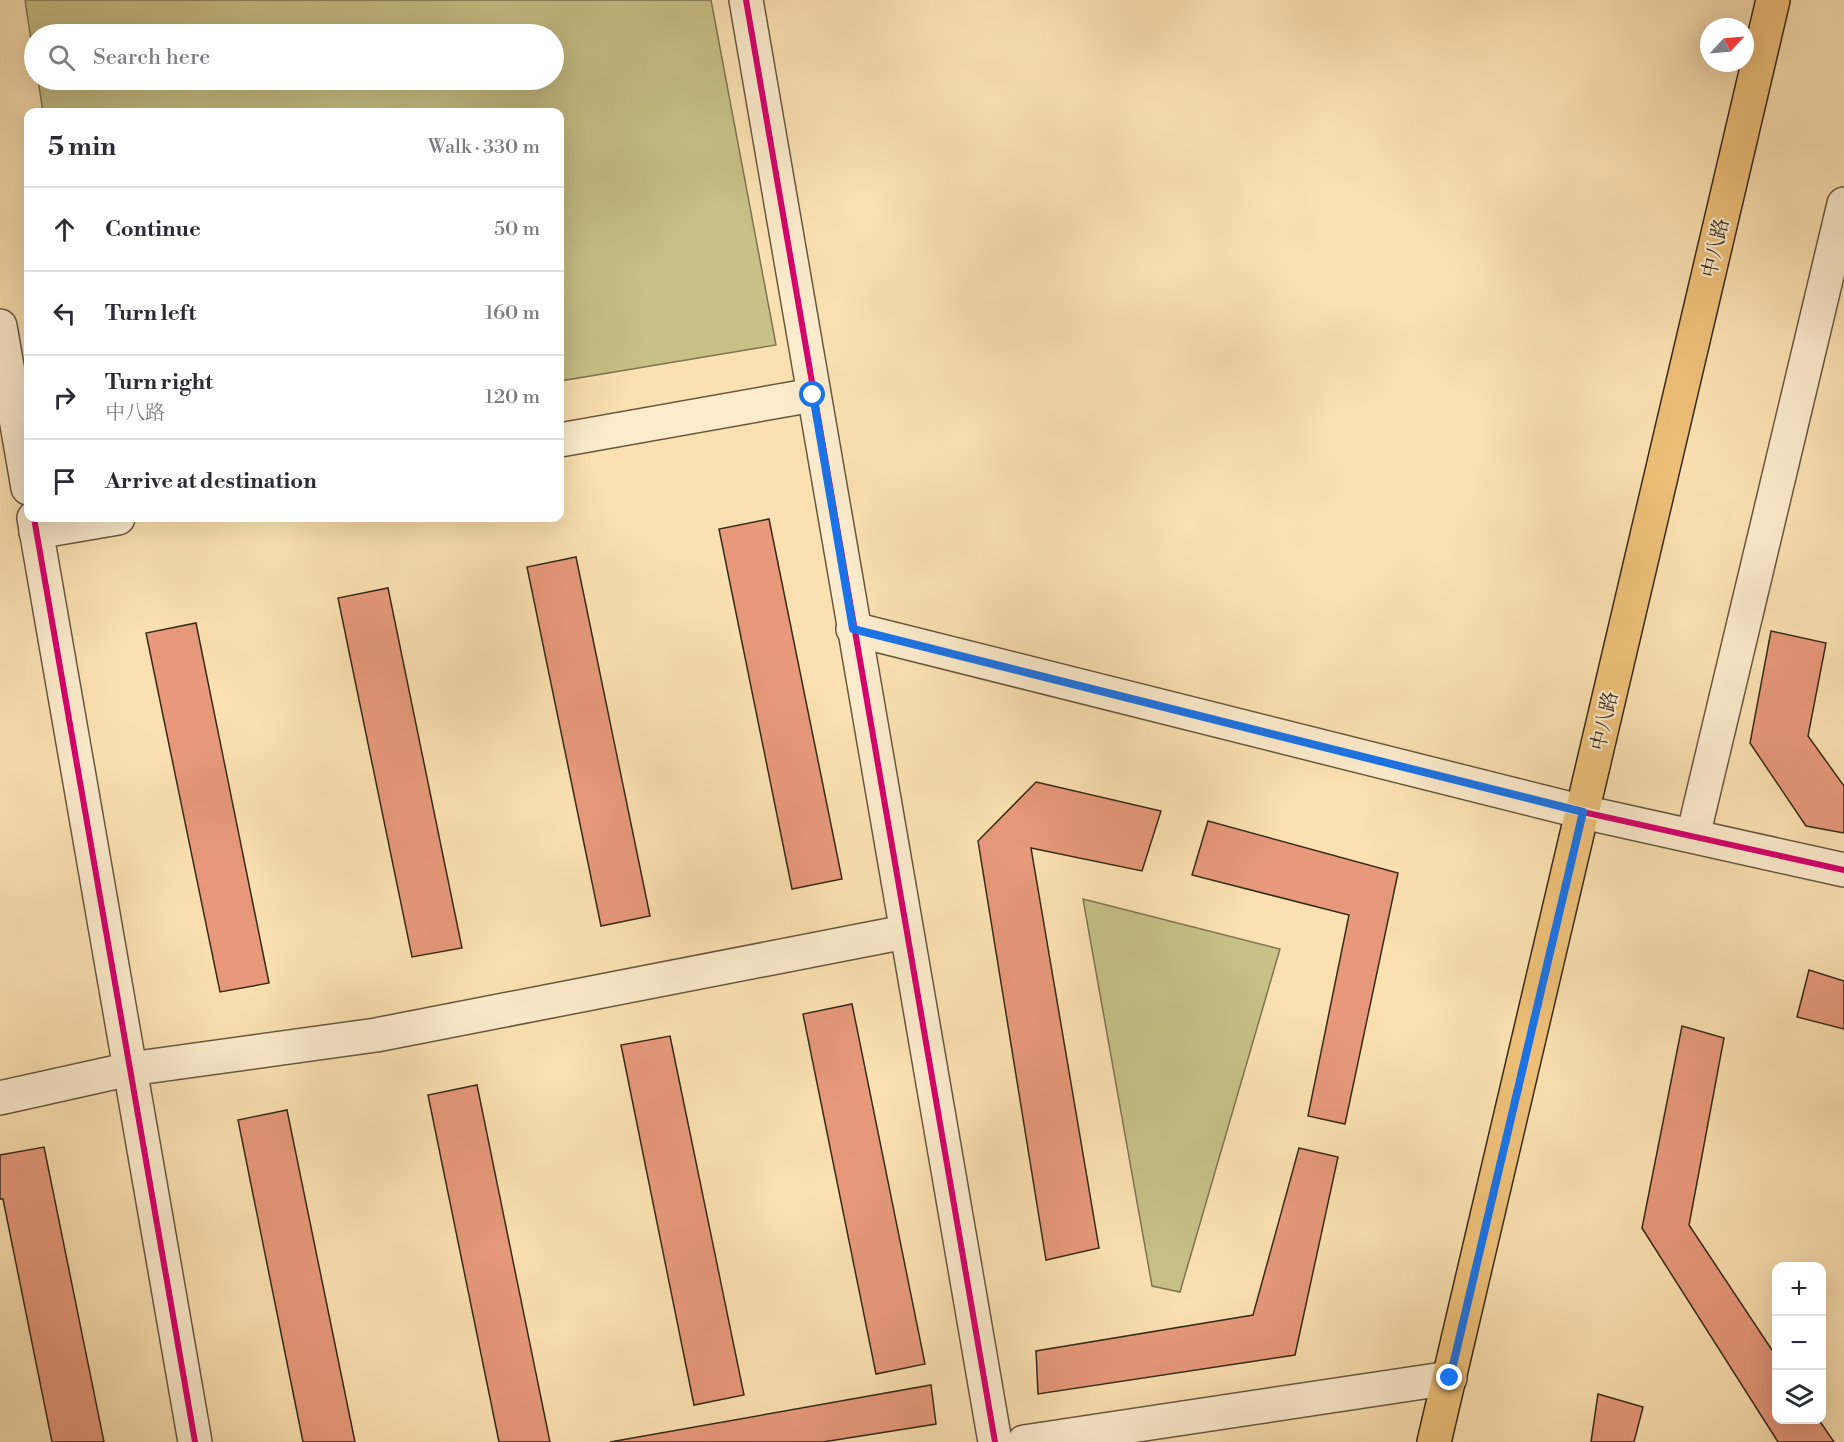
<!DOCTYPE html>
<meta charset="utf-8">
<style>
:root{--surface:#fff;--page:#f7f7f7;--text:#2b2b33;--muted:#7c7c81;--line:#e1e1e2}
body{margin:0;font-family:"Libre Bodoni","Noto Serif SC",serif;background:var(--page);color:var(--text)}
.controls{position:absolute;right:18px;bottom:18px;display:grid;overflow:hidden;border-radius:12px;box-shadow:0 6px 24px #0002}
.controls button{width:54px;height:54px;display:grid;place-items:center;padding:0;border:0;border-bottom:2px solid var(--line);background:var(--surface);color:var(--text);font:30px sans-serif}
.compass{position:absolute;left:1700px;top:18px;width:54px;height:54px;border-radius:50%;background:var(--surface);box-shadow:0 6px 24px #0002;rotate:64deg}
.stop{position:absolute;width:18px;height:18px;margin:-14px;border:4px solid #1a73e8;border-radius:50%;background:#fff}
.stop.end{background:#1a73e8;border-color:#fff;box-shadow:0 2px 6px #0008}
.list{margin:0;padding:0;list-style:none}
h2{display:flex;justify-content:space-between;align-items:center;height:78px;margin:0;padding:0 24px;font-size:26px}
h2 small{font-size:20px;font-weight:400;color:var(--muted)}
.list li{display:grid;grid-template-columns:39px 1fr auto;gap:18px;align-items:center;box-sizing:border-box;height:84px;padding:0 24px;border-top:2px solid var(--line)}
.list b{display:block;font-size:22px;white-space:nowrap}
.list p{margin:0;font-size:20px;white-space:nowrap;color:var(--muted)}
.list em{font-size:20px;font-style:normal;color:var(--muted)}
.icon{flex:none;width:33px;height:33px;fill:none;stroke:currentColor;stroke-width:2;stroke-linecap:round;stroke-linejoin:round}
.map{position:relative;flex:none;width:1844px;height:1442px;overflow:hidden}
.search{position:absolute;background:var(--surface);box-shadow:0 6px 24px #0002;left:24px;top:24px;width:540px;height:66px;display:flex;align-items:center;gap:15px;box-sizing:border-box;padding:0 21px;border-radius:33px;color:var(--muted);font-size:22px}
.panel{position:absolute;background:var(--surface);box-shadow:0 6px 24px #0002;left:24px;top:108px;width:540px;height:414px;border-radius:12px}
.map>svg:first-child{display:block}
.green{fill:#c7c087;stroke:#7f7550;stroke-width:1.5}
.building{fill:#e8997c;stroke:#372a1a;stroke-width:1.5}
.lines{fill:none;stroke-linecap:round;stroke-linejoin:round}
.minor-casing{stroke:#685840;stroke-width:36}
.major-casing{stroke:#372a1a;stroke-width:36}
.minor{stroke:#fceccd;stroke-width:33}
.major{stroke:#eec079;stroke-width:33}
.cycleway-casing{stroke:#fceccd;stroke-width:10}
.cycleway{stroke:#d6006c;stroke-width:6}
.route{stroke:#1a73e8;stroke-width:8}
.labels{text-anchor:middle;stroke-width:4.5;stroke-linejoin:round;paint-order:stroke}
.street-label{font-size:20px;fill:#372a1a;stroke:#fceccd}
</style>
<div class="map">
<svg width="1844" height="1442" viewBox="0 0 1844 1442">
<rect width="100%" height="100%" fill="#fbe1b2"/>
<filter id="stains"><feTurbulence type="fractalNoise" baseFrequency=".00333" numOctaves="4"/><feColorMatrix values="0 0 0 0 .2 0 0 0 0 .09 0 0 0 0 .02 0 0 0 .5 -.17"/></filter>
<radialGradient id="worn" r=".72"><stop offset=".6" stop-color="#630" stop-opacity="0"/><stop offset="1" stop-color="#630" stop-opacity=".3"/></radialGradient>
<!-- green -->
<g class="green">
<path d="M25,0H711L776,345L560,381V112H43L38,80H554V34H34V59Z"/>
<path d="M1083,899L1280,949L1180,1292L1152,1286Z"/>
</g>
<!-- building -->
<g class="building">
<path d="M769,519L842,879L792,889L719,529Z"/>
<path d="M576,557L650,916L601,926L527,567Z"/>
<path d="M388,588L462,948L412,957L338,598Z"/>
<path d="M196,623L269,983L220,992L146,633Z"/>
<path d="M1771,631L1826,643L1808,736L1844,786V833L1806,826L1750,743Z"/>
<path d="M1036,782L1161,811L1142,871L1031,848L1099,1248L1046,1260L978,841Z"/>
<path d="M1208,821L1398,873L1345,1124L1308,1116L1349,915L1192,875Z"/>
<path d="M1809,970L1844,981V1029L1797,1017Z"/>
<path d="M852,1004L925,1364L876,1374L803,1014Z"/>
<path d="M1682,1026L1724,1038L1689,1225L1776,1356V1420H1819L1834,1442H1778L1642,1228Z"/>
<path d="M670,1036L744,1395L694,1405L621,1045Z"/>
<path d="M477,1085L550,1442H499L428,1095Z"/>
<path d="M287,1110L355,1442H303L238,1120Z"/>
<path d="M44,1147L104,1442H52L3,1199H0V1155Z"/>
<path d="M1299,1148L1338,1157L1295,1355L1038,1394L1036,1351L1253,1315Z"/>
<path d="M931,1385L936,1424L823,1442H610Z"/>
<path d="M1598,1394L1643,1407L1634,1442H1591Z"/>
</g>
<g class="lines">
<defs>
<g id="minor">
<path d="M746,0L995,1442"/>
<path d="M0,326L28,488"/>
<path d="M560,440L813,395"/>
<path d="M34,518L195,1442"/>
<path d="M36,532L118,518"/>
<path d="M853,629L1583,812L1844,870"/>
<path d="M1693,836L1844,204"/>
<path d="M0,1098L130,1069L376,1035L905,932"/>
<path d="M1024,1442L1450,1378"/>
</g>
<path id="major" d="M1434,1442L1773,0"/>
</defs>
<!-- minor casing -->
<use href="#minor" class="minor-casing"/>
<!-- major casing -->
<use href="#major" class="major-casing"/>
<!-- minor -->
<use href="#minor" class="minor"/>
<!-- major -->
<use href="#major" class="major"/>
<defs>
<g id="cycleway">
<path d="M746,0L995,1442"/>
<path d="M34,518L195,1442"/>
<path d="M853,629L1583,812L1844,870"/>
</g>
</defs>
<!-- cycleway casing -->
<use href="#cycleway" class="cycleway-casing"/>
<!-- cycleway -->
<use href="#cycleway" class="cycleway"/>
</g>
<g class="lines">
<!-- route -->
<path class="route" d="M813,395L853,629L1583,812L1450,1378"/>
</g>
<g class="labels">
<!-- street labels -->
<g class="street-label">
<text transform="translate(1715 248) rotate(-77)" y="7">中八路</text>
<text transform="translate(1604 721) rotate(-77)" y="7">中八路</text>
</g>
</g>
<rect width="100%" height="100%" filter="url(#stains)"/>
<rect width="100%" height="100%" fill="url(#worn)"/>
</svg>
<div class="controls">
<button>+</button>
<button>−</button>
<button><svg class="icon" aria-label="layers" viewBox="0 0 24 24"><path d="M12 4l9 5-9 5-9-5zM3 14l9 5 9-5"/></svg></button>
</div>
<svg class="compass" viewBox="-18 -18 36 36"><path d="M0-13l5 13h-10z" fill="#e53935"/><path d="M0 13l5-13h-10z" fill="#7c7c81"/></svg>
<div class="stop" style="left:813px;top:395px"></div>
<div class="stop end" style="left:1450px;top:1378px"></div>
<div class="search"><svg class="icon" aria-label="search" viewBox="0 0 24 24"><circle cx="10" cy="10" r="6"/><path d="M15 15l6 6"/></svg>Search here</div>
<section class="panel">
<h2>5 min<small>Walk · 330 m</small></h2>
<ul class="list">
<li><svg class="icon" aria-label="ahead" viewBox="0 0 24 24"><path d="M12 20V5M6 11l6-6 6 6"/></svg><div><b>Continue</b></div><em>50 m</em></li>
<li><svg class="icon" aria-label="left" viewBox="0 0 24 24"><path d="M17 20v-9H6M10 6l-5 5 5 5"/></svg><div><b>Turn left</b></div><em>160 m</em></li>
<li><svg class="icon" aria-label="right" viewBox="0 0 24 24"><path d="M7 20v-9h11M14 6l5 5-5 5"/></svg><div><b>Turn right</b><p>中八路</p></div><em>120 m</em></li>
<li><svg class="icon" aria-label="arrive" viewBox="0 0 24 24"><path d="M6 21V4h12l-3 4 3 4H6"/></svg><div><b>Arrive at destination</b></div></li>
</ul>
</section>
</div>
